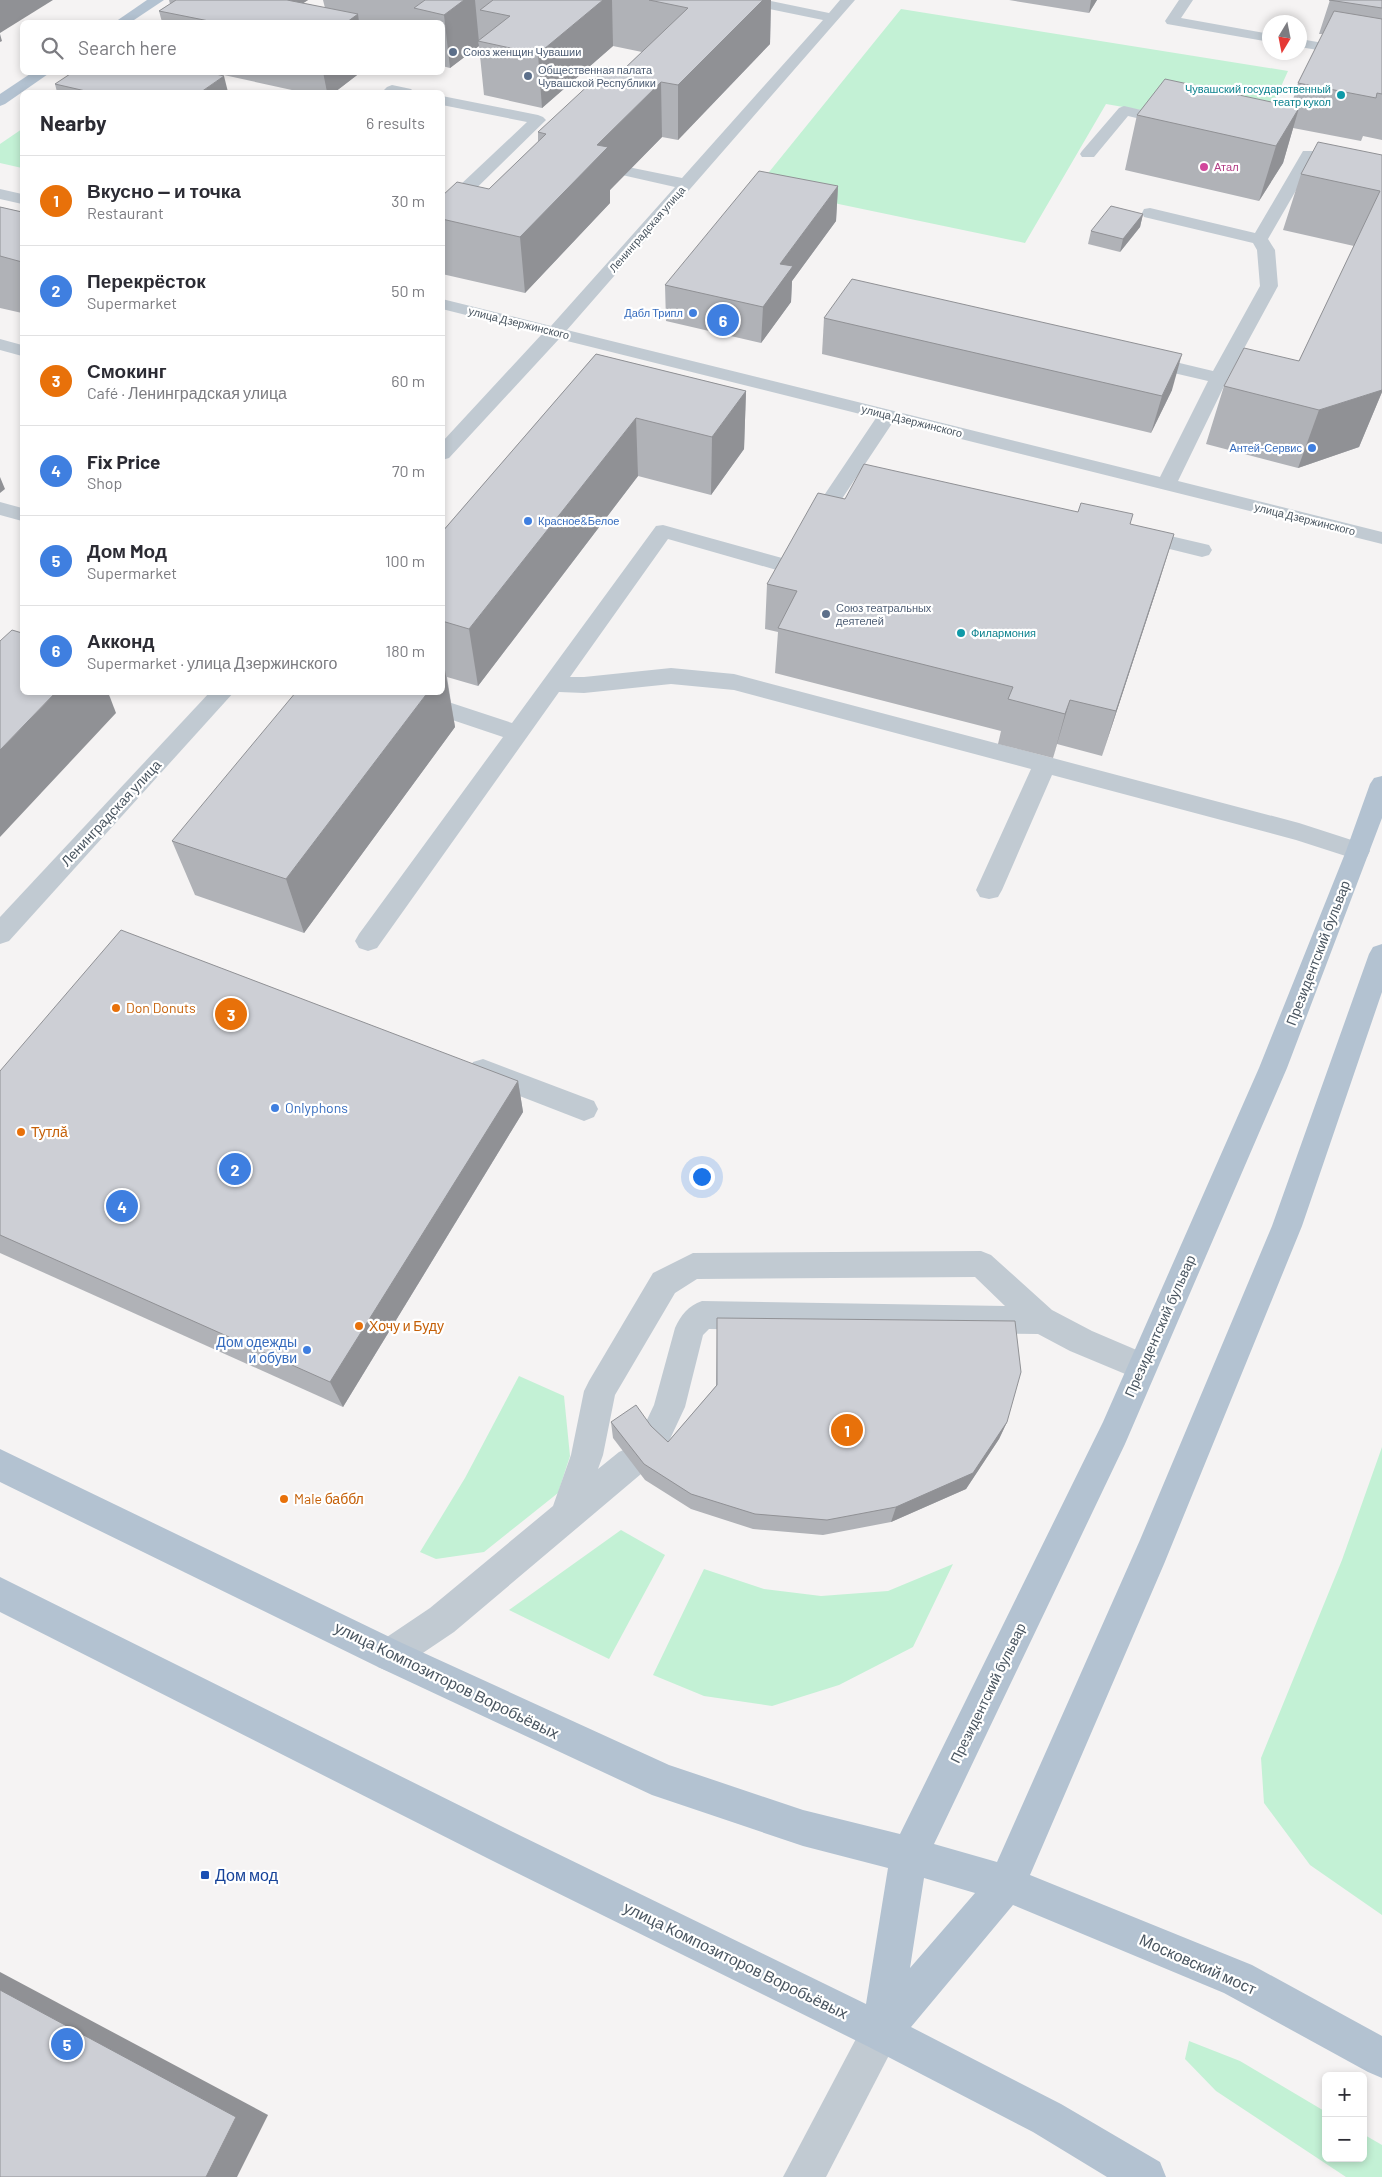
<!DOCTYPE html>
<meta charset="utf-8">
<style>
:root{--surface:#fff;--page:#f2f2f3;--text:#2b2b33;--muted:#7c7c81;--line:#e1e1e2;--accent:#1a73e8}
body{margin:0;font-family:Barlow,sans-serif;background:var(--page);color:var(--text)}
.controls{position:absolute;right:15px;bottom:15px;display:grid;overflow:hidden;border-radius:8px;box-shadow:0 2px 8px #0003}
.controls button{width:45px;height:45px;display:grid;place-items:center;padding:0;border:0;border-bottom:1px solid var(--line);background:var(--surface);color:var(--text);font:25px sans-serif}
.compass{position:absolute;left:1262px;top:15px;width:45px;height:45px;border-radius:50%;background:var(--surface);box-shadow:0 2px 8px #0003;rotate:190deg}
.you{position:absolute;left:701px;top:1176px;width:18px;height:18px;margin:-12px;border:4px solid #fff;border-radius:50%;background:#1a73e8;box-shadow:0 0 0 8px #1a73e833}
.badge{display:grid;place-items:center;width:32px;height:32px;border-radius:50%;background:var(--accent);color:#fff;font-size:16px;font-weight:700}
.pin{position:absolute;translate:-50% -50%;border:2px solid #fff;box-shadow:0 1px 5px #0006}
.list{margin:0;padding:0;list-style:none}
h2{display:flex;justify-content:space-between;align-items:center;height:65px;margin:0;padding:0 20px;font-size:21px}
h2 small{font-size:16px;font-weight:400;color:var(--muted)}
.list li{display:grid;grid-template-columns:32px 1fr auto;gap:15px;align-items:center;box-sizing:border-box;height:90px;padding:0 20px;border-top:1px solid var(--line)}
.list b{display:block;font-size:19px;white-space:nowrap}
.list p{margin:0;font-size:16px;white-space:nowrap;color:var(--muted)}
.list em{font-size:16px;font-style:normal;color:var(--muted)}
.icon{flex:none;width:28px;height:28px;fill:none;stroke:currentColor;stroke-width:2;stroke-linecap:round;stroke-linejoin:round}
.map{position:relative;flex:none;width:1382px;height:2177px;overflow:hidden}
.search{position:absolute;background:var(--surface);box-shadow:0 2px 8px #0003;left:20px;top:20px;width:425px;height:55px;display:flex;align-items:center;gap:12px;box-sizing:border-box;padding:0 18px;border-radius:8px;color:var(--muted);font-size:19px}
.panel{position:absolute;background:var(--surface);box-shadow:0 2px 8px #0003;left:20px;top:90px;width:425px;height:605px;border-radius:8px}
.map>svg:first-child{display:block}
.green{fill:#c3f1d5}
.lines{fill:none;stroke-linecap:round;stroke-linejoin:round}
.minor{fill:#c1cad2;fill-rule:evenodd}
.major{fill:#b3c2d1;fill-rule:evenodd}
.wall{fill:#b0b2b7}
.shaded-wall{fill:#909195}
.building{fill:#cdcfd5;stroke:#909195}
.service-dot{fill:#5c6f8a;stroke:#fff;stroke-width:2}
.culture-dot{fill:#0f9aa8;stroke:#fff;stroke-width:2}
.hotel-dot{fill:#d1479c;stroke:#fff;stroke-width:2}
.shop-dot{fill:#3f7fe0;stroke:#fff;stroke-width:2}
.food-dot{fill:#e8710a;stroke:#fff;stroke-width:2}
.transit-dot{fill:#1a4fb4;stroke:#fff;stroke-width:2}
.labels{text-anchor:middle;stroke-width:4.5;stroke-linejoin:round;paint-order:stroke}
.far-service-label{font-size:11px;fill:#4e5e75;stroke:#fff;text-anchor:start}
.far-culture-label{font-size:11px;fill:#0d838f;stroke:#fff;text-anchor:end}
.far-hotel-label{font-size:11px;fill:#b23c85;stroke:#fff;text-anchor:start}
.far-street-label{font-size:11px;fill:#4a5661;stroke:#fff}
.far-shop-label{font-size:11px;fill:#366cbe;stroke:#fff;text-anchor:end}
.street-label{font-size:14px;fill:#4a5661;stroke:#fff}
.food-label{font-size:14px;fill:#c56008;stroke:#fff;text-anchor:start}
.shop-label{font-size:14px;fill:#366cbe;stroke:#fff;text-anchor:start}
.near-street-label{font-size:16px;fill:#4a5661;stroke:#fff}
.near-transit-label{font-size:16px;fill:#164399;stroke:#fff;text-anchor:start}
</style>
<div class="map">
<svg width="1382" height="2177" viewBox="0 0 1382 2177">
<rect width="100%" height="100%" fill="#f5f3f3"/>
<!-- green -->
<g class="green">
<path d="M901,9L1288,71L1261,131L1106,104L1025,243L757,187Z"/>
<path d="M22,129V168L0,163V144Z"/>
<path d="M519,1376L564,1396L570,1456L558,1493L484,1552L436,1559L420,1552L465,1478Z"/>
<path d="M1382,1447V1915L1310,1865L1264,1803L1261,1758L1342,1560Z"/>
<path d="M621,1530L665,1555L609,1659L509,1610Z"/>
<path d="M953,1564L913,1647L839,1685L772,1706L704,1696L653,1675L704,1569L764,1589L821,1596L888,1591Z"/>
<path d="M1189,2041L1240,2061L1326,2112V2158H1363V2134L1382,2145V2177H1346L1216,2091L1185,2059Z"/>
</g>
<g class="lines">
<!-- minor -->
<g class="minor">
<path d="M738,0H766L829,13L840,0H855L567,330L1160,477L1208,381L1135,364L1133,360L1135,356L1142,354L1213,371L1260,286L1257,250L1253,243L1144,217L1142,213L1144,209L1150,208L1255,233L1303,151H1315L1317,154L1268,239L1275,250L1278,286L1228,378L1178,481L1382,532V544L893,422L794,571L787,573L668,539L570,677H584L671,668L734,674L1299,823L1367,845L1370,851L1367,857L1358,860L1296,840L1052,775L1002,890L998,897L989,899L980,897L976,890L1031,769L734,690L671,684L584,693L559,692L377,948L368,951L359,948L355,941L359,934L503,737L384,697L381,692H418L512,723L656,526L663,525L782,558L876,418L559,339L449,458L442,460V442L542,334L442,309V299L551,326L675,187L622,175L620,172L622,169L628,167L682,178L823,20L745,4Z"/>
<path d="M1179,0H1193L1181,18L1270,34V42L1167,24L1165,21Z"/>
<path d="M1300,39L1382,53V61L1300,47Z"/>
<path d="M392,85L411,89L414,92H386L384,90L387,87Z"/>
<path d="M442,96L538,115L543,117L546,120L448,216L442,217V202L527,122L442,105Z"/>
<path d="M1124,106L1180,119L1183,122L1180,125L1175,127L1128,116L1094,157H1082L1080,154L1082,151L1119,108Z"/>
<path d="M0,189L22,194V204L0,199Z"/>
<path d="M0,339L22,345V356L0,350Z"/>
<path d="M0,502L22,508V521L0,515Z"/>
<path d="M1136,528L1209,545L1212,550L1209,555L1202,557L1129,539L1126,534L1129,529Z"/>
<path d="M210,692H234L9,941L0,944V917Z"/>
<path d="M483,1059L594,1101L598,1109L594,1117L584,1121L473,1078L469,1070L473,1062Z"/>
<path d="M981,1251L991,1255L1052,1310L1092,1331L1153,1357L1157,1367L1153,1377L1142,1381L1070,1351L1038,1334L709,1329L703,1335L685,1407L663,1454L652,1458L642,1455L646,1463L641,1474L454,1632L402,1667L390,1672L378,1667L373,1655L378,1643L430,1608L553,1506L571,1455L584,1391L589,1381L653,1273L693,1253ZM975,1277L1005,1306L702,1301C688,1306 681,1315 675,1328L654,1405L636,1443L640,1451L630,1447L619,1452L598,1469L603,1455L615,1395L675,1293L697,1279Z"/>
<path d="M881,2012L895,2018L901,2032L826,2177H783L867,2018Z"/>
</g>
<!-- major -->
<g class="major">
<path d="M147,0H164L131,22H115Z"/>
<path d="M33,72H51L5,104L0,106V94Z"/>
<path d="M1382,776V818L1287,1068L1125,1444L934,1844L997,1862L1140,1540L1272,1226L1369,954L1373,947L1382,944V992L1302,1226L1164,1564L1030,1875L1252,1965L1382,2036V2078L1368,2072L1224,1993L1013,1905L911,2027L1061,2104L1160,2162L1166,2177H1107L1033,2132L867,2046L487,1858L0,1612V1577L513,1832L866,2004L888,1868L803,1846L652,1795L378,1667L0,1482V1449L402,1643L669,1765L803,1810L900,1834L1103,1422L1259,1068L1346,851L1370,784L1374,778ZM924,1878L975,1893L910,1968Z"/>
</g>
</g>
<!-- wall -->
<g class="wall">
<path d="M169,0H308L303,3L325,8L323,0H771L770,44L678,140L662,137L610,190V203L525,293L442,274V196L489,189L538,142V132L623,70L642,52L613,46L542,108L484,95L479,46L450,68L442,66V22H162L159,11L170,4Z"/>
<path d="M1009,0H1097L1089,13Z"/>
<path d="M1330,0H1382V140L1363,136L1361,141L1293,128L1283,163L1259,201L1125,170L1137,115L1291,106L1298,83L1323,34H1319Z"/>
<path d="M210,72H361L335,92H301Z"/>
<path d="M55,84L228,92H57Z"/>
<path d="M1382,155V392L1359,447L1298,468L1206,444L1224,386L1299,361L1354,246L1283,230L1301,174Z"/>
<path d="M838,186L836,221L792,281L791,302L761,343L666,321L665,285Z"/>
<path d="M0,207L22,212V313L0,308Z"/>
<path d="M1143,214L1140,227L1120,252L1088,244L1091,231Z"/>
<path d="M824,318L1172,390L1151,433L822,354Z"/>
<path d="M596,354L746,391L744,449L711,495L638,476L478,686L447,677L455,727L304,933L195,895L172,841L442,692V532Z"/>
<path d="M845,499L1130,524L1160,579L1102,756L1057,744L1053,758L998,744L1001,731L775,673L778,632L765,629L767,584Z"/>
<path d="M0,1071L518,1081L523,1112L343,1407L0,1253Z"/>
<path d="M717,1318L1007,1422L999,1439L966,1489L891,1522L823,1535L753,1529L691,1509L645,1480L613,1438L611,1422L651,1426L668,1442L716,1386Z"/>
</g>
<!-- shaded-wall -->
<g class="shaded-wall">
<path d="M0,0H53L0,33Z"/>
<path d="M237,0H308L275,22Z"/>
<path d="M464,0H475L479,42L478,41L479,46L450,68L444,15Z"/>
<path d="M603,0H612L613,46L542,108L538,54Z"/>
<path d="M763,0H771L770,44L678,140V85Z"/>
<path d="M1091,0H1097L1089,13Z"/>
<path d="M358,14L359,22H347Z"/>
<path d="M0,34L2,41L0,42Z"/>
<path d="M323,72H361L335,92H327Z"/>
<path d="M224,76L228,92H201Z"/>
<path d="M661,82L662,137L610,190V203L525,293L520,237L597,145Z"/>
<path d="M1299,108L1283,163L1259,201L1276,146Z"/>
<path d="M838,186L836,221L792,281L791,302L761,343L763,307L780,264Z"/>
<path d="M1143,214L1140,227L1120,252L1123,239Z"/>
<path d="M1182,354L1172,390L1151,433L1162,396Z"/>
<path d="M1382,390V392L1359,447L1298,468L1319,410Z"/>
<path d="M746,391L744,449L711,495L712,437Z"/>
<path d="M636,418L638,476L478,686L469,629Z"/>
<path d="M0,477L5,489L0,493Z"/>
<path d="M1174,534L1160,579L1102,756L1116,711Z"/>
<path d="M445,670L455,727L304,933L286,879L428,692H442V674Z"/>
<path d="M56,692H108L116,713L0,837V750Z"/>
<path d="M1070,700L1057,744L1053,758L1065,714Z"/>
<path d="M518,1081L523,1112L343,1407L330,1382Z"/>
<path d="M1007,1422L999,1439L966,1489L891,1522L896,1507Z"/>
<path d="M0,1972L268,2115L237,2177H206L0,1990Z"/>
</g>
<!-- building -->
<g class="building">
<path d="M176,0H287L358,14L347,22H214L159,11Z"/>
<path d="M425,0H464L444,15L414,8Z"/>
<path d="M493,0H603L538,54L478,41L510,16L480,10Z"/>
<path d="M649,0H763L678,85L661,82L597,145L608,147L520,237L442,219V196L457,182L489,189L546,134L538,132L608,67L623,70L688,8Z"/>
<path d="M1329,0H1382V8Z"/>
<path d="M1334,11L1382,19V94L1377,93L1376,98L1298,83Z"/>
<path d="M73,72H208L224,76L201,92H90L55,84Z"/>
<path d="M1165,79L1299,108L1276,146L1137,115Z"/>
<path d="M1318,142L1382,155V390L1319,410L1224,386L1244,348L1299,361L1380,191L1301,174Z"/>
<path d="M759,171L838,186L780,264L793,266L763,307L665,285Z"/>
<path d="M1111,206L1143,214L1123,239L1091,231Z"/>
<path d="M0,207L22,212V262L0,256Z"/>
<path d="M852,279L1182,354L1162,396L824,318Z"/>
<path d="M596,354L746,391L712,437L636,418L469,629L442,621V532Z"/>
<path d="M864,464L1078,512L1081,503L1133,514L1130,524L1174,534L1116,711L1070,700L1065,714L1008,699L1013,687L778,628L797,591L767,584L818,493L845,499Z"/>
<path d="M12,630L22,633V692H56L0,750V641Z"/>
<path d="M296,692H428L286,879L172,841Z"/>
<path d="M121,930L518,1081L330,1382L0,1235V1071Z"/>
<path d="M717,1318L1015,1321L1021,1372L1007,1422L973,1473L896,1507L827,1520L755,1514L691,1494L644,1464L611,1422L636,1405L651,1426L668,1442L717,1385Z"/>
<path d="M0,1990L236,2117L206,2177H0Z"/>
</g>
<!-- markers -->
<g class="service-dot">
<circle cx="453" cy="52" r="5"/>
<circle cx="528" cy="76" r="5"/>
<circle cx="826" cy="614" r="5"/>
</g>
<g class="culture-dot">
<circle cx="1341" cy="95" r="5"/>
<circle cx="961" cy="633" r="5"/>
</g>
<circle class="hotel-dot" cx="1204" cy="167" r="5"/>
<g class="shop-dot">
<circle cx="693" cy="313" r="5"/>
<circle cx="1312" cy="448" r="5"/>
<circle cx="528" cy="521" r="5"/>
<circle cx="275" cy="1108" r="5"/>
<circle cx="307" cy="1350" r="5"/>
</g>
<g class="food-dot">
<circle cx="116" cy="1008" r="5"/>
<circle cx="21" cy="1132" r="5"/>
<circle cx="359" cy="1326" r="5"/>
<circle cx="284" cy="1499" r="5"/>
</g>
<rect class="transit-dot" x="200" y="1870" width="10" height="10" rx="2.5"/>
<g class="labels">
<!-- far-service labels -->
<g class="far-service-label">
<text x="463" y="56">Союз женщин Чувашии</text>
<text x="538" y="74">Общественная палата<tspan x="538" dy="13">Чувашской Республики</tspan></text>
<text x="836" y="612">Союз театральных<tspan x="836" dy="13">деятелей</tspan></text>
</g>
<!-- far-culture labels -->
<g class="far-culture-label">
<text x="1331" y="93">Чувашский государственный<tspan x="1331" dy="13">театр кукол</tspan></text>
<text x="971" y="637" text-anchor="start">Филармония</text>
</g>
<!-- far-hotel labels -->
<g class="far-hotel-label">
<text x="1214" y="171">Атал</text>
</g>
<!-- far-street labels -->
<g class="far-street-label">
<text transform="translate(647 229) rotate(-49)" y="4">Ленинградская улица</text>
<text transform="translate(519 323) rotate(14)" y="4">улица Дзержинского</text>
<text transform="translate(912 421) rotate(14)" y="4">улица Дзержинского</text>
<text transform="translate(1305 519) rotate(14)" y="4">улица Дзержинского</text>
</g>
<!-- far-shop labels -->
<g class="far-shop-label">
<text x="683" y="317">Дабл Трипл</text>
<text x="1302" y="452">Антей-Сервис</text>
<text x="538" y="525" text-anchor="start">Красное&amp;Белое</text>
</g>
<!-- street labels -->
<g class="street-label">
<text transform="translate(111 813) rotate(-47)" y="5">Ленинградская улица</text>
<text transform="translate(1318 953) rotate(-69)" y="5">Президентский бульвар</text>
<text transform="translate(1160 1326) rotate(-66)" y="5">Президентский бульвар</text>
<text transform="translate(988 1693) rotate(-64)" y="5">Президентский бульвар</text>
</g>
<!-- food labels -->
<g class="food-label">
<text x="126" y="1013">Don Donuts</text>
<text x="31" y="1137">Тутлӑ</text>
<text x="369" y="1331">Хочу и Буду</text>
<text x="294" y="1504">Male баббл</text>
</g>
<!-- shop labels -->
<g class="shop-label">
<text x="285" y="1113">Onlyphons</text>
<text x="297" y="1347" text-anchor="end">Дом одежды<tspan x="297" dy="16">и обуви</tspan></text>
</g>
<!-- near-street labels -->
<g class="near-street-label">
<text transform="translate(447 1680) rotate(26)" y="6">улица Композиторов Воробьёвых</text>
<text transform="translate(736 1960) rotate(26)" y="6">улица Композиторов Воробьёвых</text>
<text transform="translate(1198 1964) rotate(24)" y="6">Московский мост</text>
</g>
<!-- near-transit labels -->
<g class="near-transit-label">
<text x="215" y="1881">Дом мод</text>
</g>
</g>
</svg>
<div class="controls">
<button>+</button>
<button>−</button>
</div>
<svg class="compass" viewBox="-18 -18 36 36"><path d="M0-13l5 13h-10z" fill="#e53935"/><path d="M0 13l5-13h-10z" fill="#7c7c81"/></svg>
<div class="you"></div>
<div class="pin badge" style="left:847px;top:1430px;background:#e8710a">1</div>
<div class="pin badge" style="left:235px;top:1169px;background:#3f7fe0">2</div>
<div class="pin badge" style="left:231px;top:1014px;background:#e8710a">3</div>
<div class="pin badge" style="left:122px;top:1206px;background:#3f7fe0">4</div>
<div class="pin badge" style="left:67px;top:2044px;background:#3f7fe0">5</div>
<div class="pin badge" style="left:723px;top:320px;background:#3f7fe0">6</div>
<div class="search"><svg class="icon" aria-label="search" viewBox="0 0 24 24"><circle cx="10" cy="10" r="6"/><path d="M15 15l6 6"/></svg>Search here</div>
<section class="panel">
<h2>Nearby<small>6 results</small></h2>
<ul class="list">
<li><span class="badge" style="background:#e8710a">1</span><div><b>Вкусно — и точка</b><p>Restaurant</p></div><em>30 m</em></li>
<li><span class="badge" style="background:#3f7fe0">2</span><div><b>Перекрёсток</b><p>Supermarket</p></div><em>50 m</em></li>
<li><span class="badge" style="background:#e8710a">3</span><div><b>Смокинг</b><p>Café · Ленинградская улица</p></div><em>60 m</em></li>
<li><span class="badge" style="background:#3f7fe0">4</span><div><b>Fix Price</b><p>Shop</p></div><em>70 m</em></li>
<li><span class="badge" style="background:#3f7fe0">5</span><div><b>Дом Mод</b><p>Supermarket</p></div><em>100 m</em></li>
<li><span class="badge" style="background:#3f7fe0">6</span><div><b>Акконд</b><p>Supermarket · улица Дзержинского</p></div><em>180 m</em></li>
</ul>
</section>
</div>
